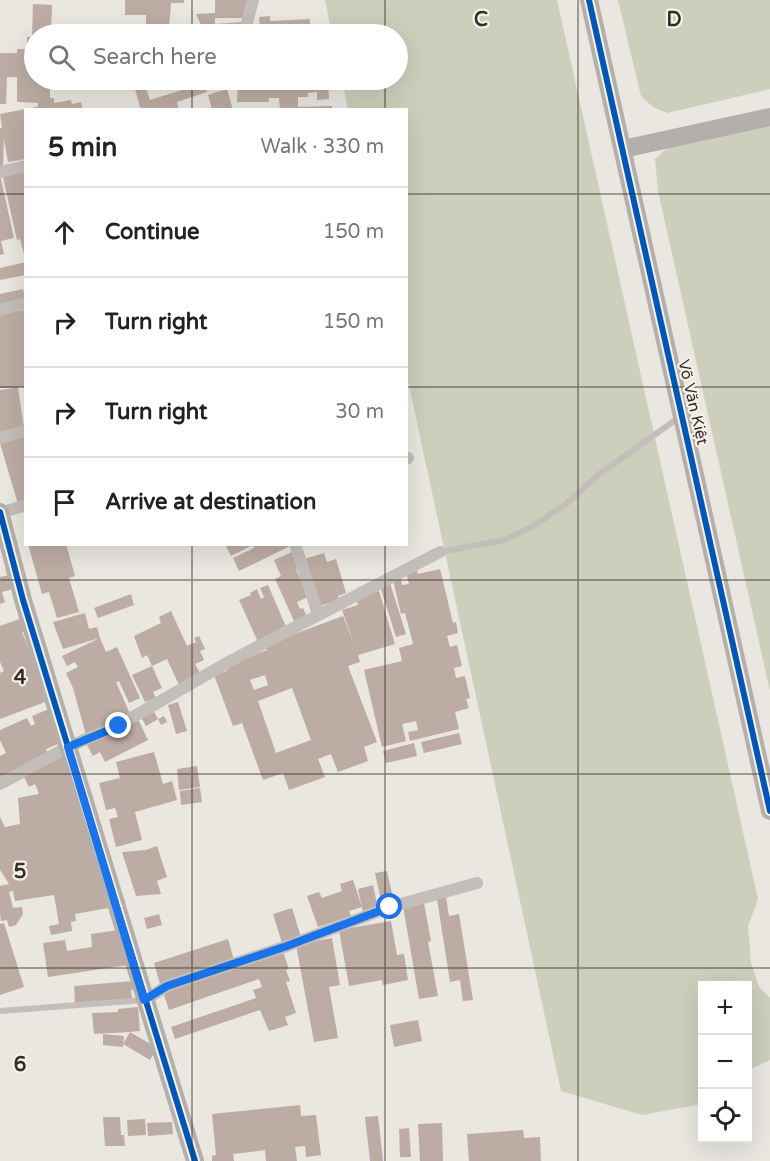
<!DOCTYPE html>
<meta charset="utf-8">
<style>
:root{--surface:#fff;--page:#f2f2f2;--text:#222;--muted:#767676;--line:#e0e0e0}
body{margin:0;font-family:"Varela Round",sans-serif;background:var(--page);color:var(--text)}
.controls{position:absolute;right:18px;bottom:18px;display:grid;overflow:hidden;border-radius:0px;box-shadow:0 6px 24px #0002}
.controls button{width:54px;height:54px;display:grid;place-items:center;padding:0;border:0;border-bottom:2px solid var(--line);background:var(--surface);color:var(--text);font:30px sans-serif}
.stop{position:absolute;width:18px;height:18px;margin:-14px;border:4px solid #1a73e8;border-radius:50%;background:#fff}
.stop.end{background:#1a73e8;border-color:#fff;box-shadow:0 2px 6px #0008}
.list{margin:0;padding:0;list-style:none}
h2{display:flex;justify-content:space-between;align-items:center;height:78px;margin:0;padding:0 24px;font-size:26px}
h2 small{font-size:20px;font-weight:400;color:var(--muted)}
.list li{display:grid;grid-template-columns:39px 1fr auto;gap:18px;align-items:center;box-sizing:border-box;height:90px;padding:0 24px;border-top:2px solid var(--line)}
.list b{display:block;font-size:22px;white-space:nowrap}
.list em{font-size:20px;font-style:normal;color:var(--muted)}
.icon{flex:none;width:33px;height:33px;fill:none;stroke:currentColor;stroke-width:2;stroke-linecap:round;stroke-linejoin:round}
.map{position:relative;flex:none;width:770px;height:1161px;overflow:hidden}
.search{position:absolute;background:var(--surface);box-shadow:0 6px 24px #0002;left:24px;top:24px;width:384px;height:66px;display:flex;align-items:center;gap:15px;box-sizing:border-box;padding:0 21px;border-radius:33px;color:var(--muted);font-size:22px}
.panel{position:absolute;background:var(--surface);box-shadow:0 6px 24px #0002;left:24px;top:108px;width:384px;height:438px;border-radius:0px}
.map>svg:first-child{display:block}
.green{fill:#cbcfbb}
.building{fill:#bdaca3;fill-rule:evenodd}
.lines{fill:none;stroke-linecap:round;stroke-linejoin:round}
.lane{stroke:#c3beb9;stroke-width:6}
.street{stroke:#c3beb9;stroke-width:12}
.secondary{stroke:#b4afaa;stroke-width:18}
.cycleway-casing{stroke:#f7f1e7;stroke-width:10}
.cycleway{stroke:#0057b8;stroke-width:6}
.route{stroke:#1a73e8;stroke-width:8}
.grid{fill:none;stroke:#342c28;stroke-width:1.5;stroke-opacity:0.55}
.labels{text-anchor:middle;stroke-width:4.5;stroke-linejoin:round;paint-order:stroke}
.street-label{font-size:16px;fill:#342c28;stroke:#f7f1e7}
.grid-label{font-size:20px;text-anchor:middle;font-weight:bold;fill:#342c28;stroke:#f7f1e7;stroke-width:4.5;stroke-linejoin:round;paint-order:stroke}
</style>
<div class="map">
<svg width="770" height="1161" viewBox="0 0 770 1161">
<rect width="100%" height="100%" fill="#eae6e0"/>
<!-- green -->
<g class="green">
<path d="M325,0H557L758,899L748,926L751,963L759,987L770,998V1060L748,1070V986H702V1104L642,1115L561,1091L407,376L406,110L348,109L342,80H398V34H332Z"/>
<path d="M618,0H770V89L667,113L653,107L641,96Z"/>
<path d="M770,126V691L658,191L655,159L668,147Z"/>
</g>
<!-- building -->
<g class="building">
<path d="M125,0H184V3H171L169,28L146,27V15H125Z"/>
<path d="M215,0H247V18H215V24L244,22L242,34H201V25L196,14L215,13Z"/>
<path d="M33,4L52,5L51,34H34V80H50V98H54V103L71,100L72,104L81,102L83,110H27L38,106V103L17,102V77H7L6,104H0V53H17V49H27V37H32Z"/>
<path d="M270,16V21L310,19V32H305V34H246L247,27L260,31L259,17Z"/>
<path d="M195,27V34H178L177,28Z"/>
<path d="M208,80H236L237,88L227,89L233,110H218L217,108L212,109L208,95L227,89L209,90Z"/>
<path d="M238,80H299V87L315,84V80H328L329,99L317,100V92L308,93V97H298V107L332,106V110H280L279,98H269V102H237Z"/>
<path d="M144,83L150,100L204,83L207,92L177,102L179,110H141L134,86Z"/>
<path d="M26,109V159L8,162L4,139L3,167L0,169V128H2L0,114Z"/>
<path d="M26,168V258H25L20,239L17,240L2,173Z"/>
<path d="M0,175L14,238L1,241L4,254L0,255Z"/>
<path d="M26,262V275L0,280V268Z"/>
<path d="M23,289L26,301L0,306V294Z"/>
<path d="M26,310V387H18L24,428L0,432V390L15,388H0V314Z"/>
<path d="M26,436V502L18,504L0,443Z"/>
<path d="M28,544H66L75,576L69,578L79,612L57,618L49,592L42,594Z"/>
<path d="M225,544H289L290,546L239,571L233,558L254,548L253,545L231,556Z"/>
<path d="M292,552L299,568L296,569L308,597L297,602L300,609L303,608L307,617L295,623L275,579L281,576L274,560Z"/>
<path d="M324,553L327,562L336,559L346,593L338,596L339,600L319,606L304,559Z"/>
<path d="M440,569L453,623L456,622L458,633L447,636L450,647L457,645L462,666L454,668L456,678L465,676L470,698L466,699L469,708L455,712L459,729L410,741L408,732L418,730L416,721L402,724L406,741L382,747L364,670L402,661L399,648L413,644L405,613L401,614L393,580L401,579L402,585L409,584L406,573L417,570L418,574Z"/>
<path d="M14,574L17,588L2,592L5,602L0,604V577Z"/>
<path d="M390,583L406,634L396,637L380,586Z"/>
<path d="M268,585L287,629L258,642L239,600L251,595L250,593L257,589L261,599L264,597L260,588Z"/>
<path d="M379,591L395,644L358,655L360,662L348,666L377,742L364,747L368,761L338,772L331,754L318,759L325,777L289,790L283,773L263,780L242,723L233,726L214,675L227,671L225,666L267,650L265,645L343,616L355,647L342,610L358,605L356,598ZM265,675L268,685L254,690L250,680ZM292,688L311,740L276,753L258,701Z"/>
<path d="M131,594L134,605L98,618L94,608Z"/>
<path d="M171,611L187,646L196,642L194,638L199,636L205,649L200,651L204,660L195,664L201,675L179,685L167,659L152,666L147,655L142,658L134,636L161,623L159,617Z"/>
<path d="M85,613L89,629L97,627L100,638L63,649L53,622Z"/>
<path d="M25,617L30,629L22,632L29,650L36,647L44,692L42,693L45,702L0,719V673L4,671L0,662V626Z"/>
<path d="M100,638L106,652L117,647L140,698L129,703L119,681L116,682L130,714L86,735L73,688L66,673L78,667L75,662L67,666L62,656Z"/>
<path d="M152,666L162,688L153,692L156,698L145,702L132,675Z"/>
<path d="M178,702L187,731L176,734L168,705Z"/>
<path d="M49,709L63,742L46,749L49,756L0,777V756L6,753L0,740V730L27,718L31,726L35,724L32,716Z"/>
<path d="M153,710L158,719L164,716L167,722L161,725L158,719L146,726L141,717Z"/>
<path d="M138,719L148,740L105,762L100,752L93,756L87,745Z"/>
<path d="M459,733L462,744L424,753L421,742Z"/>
<path d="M414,743L417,756L386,763L383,751Z"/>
<path d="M154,752L163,784L172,781L177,800L135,812L142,840L116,847L109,819L118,817L115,808L106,810L99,783L120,778L116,762Z"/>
<path d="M63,754L108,908L75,914L76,921L71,922L72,931L51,935L49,926L59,924L54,895L15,901L13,891L9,892L13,908L22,907L23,914L16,925L9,927L7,920L1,921L0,914V886L9,884L0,870V817L5,827L20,824L18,798L39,794L35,784L29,787L23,775Z"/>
<path d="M197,766L200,787L179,790L177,769Z"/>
<path d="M200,788L202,802L181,805L180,791Z"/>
<path d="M157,846L167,877L157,881L161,894L136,896L122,852L146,850Z"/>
<path d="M387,871L394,902L382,905L375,873Z"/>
<path d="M353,880L362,907L349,911L351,916L318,927L307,896L319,892L322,898L342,891L340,884Z"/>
<path d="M373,885L378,909L363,912L358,889Z"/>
<path d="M446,897L449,916L459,914L473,1000L463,1001L460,980L450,982L437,899Z"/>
<path d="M424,903L431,941L428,942L438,996L419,999L403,906Z"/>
<path d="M292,908L301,937L282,943L273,914Z"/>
<path d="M159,914L162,925L147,929L144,918Z"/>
<path d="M391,921L397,955L404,954L408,980L383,985L382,980L349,986L339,930Z"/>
<path d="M4,923L24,987L0,995V924Z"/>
<path d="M118,930L128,965L48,977L43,943L65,940L67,951L92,947L91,934Z"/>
<path d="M332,938L340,985L329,987L338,1038L314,1042L296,945Z"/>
<path d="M228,939L234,960L160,984L154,963Z"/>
<path d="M283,952L289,969L286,970L290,981L286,982L296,1013L285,1017L288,1025L269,1031L260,1010L175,1039L171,1027L256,998L253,990L262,987L259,979L169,1010L163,992Z"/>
<path d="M133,981L134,989L131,990L132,999L75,1004L74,986Z"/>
<path d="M138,1007L140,1031L130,1032L157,1048L150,1060L123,1044L130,1032L94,1034L92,1013L118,1012V1009Z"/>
<path d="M418,1020L422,1041L394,1047L390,1025Z"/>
<path d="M103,1034L124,1036L123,1047L103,1045Z"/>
<path d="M300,1105L301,1116L316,1115L321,1155L306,1157L305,1146L295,1147L297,1161H266L265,1150L233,1154L234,1161H212V1156L216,1155L212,1114Z"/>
<path d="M378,1116L383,1161H370L365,1117Z"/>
<path d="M103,1117H120L121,1135H124L125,1146H105Z"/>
<path d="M145,1119L146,1135L128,1136L127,1120Z"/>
<path d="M172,1122L173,1134L148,1136L147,1123Z"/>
<path d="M442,1123L443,1161H420L418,1124Z"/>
<path d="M409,1128L411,1157H400L399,1129Z"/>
<path d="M523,1130L524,1138L540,1137L541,1161H469L467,1134Z"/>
</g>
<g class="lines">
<!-- lane -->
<g class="lane">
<path d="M440,552L504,540L530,528L566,504L598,475L681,416"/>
<path d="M0,1011L144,1000"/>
</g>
<!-- street -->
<g class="street">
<path d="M244,34L253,0"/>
<path d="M0,172L26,166"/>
<path d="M0,310L26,303"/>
<path d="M0,438L26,431"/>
<path d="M406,459L408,458"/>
<path d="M0,513L26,505"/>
<path d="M295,544L318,614"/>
<path d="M0,784L68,747L119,725L232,660L440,552"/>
<path d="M145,1000L167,986L287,946L390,907L477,883"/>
</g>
<!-- secondary -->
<g class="secondary">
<path d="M589,0L770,811"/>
<path d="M623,149L770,117"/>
<path d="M0,512L23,600L195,1161"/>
</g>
<defs>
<g id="cycleway">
<path d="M589,0L770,811"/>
<path d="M0,512L23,600L195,1161"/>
</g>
</defs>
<!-- cycleway casing -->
<use href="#cycleway" class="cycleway-casing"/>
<!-- cycleway -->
<use href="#cycleway" class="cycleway"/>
</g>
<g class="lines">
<!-- route -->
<path class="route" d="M119,726L68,747L144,1000L167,986L287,946L390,907"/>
</g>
<!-- grid -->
<path class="grid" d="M192,0V34M385,0V34M578,0V1161M192,80V110M385,80V110M0,194H26M406,194H770M0,387H26M406,387H770M192,544V1161M385,544V1161M0,580H770M0,774H770M0,968H770"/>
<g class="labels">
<!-- street labels -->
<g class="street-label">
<text transform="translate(694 402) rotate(77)" y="6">Võ Văn Kiệt</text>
</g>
</g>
<g class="grid-label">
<text x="481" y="26">C</text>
<text x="674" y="26">D</text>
<text x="20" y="684">4</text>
<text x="20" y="878">5</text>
<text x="20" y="1071">6</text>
</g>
</svg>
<div class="controls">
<button>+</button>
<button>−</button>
<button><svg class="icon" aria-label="locate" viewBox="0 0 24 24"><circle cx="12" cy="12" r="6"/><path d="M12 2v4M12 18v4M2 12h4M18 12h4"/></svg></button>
</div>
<div class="stop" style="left:390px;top:907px"></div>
<div class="stop end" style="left:119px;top:726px"></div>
<div class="search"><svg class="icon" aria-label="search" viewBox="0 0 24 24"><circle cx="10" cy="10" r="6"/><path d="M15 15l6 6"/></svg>Search here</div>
<section class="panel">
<h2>5 min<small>Walk · 330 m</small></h2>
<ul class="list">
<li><svg class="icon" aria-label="ahead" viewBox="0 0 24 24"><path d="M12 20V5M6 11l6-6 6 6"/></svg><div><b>Continue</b></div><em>150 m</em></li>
<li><svg class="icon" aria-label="right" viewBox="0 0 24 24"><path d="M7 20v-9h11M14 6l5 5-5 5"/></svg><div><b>Turn right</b></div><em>150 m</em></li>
<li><svg class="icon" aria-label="right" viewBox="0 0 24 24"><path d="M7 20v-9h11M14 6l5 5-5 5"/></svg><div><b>Turn right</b></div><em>30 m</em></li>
<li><svg class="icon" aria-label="arrive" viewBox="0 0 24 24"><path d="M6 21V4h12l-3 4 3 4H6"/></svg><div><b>Arrive at destination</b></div></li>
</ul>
</section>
</div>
